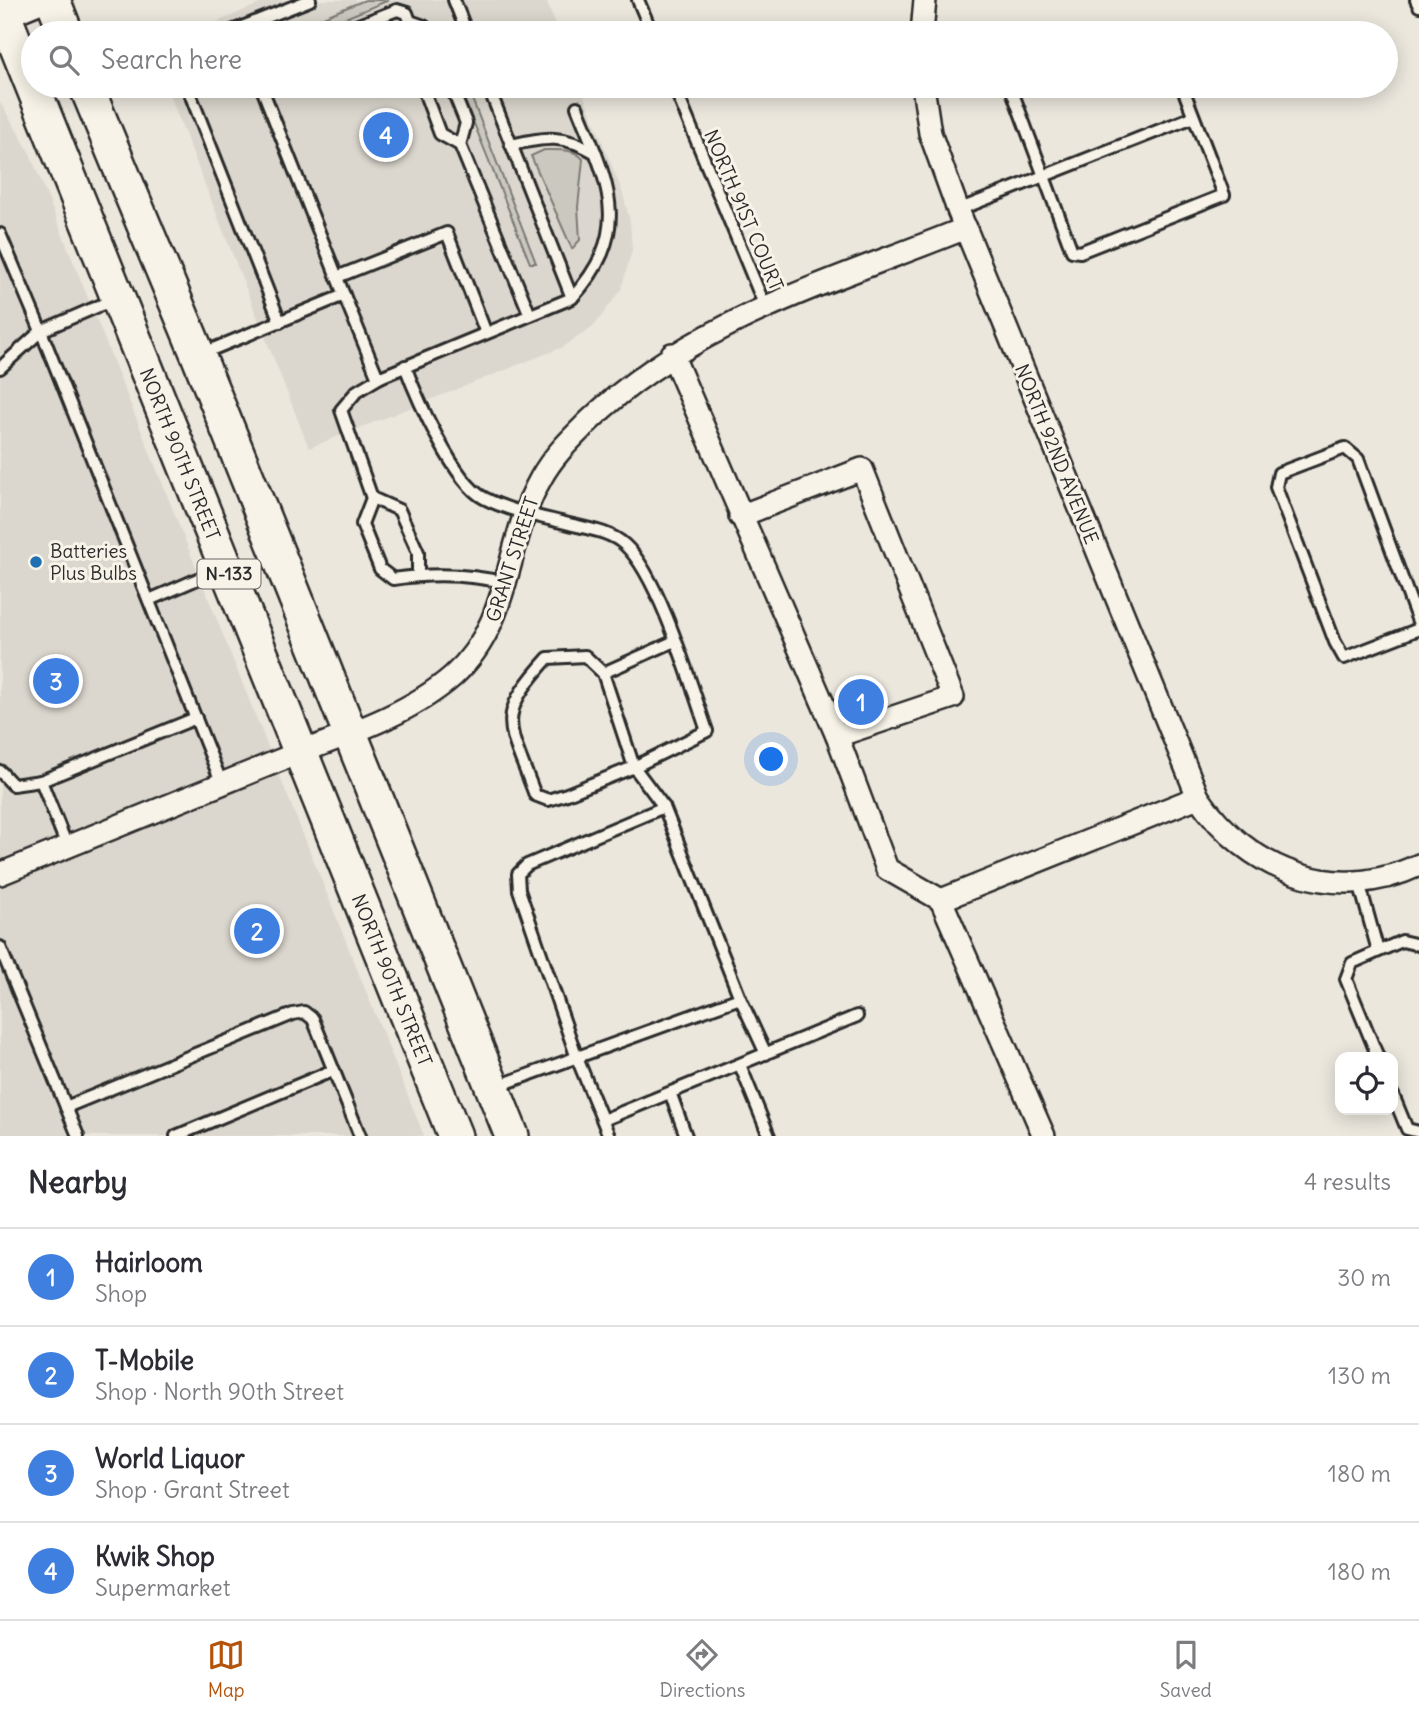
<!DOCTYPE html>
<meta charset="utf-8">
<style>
:root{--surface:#fff;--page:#f7f7f7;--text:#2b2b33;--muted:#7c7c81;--line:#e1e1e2;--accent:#b45309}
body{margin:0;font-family:Delius,sans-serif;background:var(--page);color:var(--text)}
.controls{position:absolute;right:21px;bottom:21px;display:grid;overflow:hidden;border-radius:14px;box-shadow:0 4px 18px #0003}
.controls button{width:63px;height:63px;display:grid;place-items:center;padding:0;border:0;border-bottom:2px solid var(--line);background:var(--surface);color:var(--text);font:35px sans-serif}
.you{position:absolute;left:772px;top:760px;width:24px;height:24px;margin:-18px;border:5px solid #fff;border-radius:50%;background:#1a73e8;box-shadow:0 0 0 10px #1a73e833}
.badge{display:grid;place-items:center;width:46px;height:46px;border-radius:50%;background:var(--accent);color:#fff;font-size:23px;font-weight:700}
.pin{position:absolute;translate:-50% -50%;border:4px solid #fff;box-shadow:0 2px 7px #0006}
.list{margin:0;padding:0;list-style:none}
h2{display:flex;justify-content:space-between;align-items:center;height:91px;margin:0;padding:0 28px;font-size:30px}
h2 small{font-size:23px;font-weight:400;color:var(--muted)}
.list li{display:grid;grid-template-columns:46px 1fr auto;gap:21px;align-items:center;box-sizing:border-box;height:98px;padding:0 28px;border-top:2px solid var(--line)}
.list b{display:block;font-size:26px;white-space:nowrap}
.list p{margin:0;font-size:23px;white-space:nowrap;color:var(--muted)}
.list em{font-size:23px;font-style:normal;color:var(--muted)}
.icon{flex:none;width:38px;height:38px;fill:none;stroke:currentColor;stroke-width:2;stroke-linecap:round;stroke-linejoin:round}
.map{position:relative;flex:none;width:1419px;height:1136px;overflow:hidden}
.search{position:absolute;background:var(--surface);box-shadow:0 4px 18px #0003;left:21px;right:21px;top:21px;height:77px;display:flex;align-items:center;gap:18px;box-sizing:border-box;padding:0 24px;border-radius:38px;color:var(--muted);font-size:26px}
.sheet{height:483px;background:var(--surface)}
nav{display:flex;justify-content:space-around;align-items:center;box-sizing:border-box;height:98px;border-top:2px solid var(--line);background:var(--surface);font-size:19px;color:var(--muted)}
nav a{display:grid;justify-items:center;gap:4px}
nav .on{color:var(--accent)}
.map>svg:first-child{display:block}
.built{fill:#dbd7ce}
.green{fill:#cbc8bf;stroke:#7b7a75;stroke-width:2}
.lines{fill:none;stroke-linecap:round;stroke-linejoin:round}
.lane-casing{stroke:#2b2b2b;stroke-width:16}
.street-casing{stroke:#2b2b2b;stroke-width:26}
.secondary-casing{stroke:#2b2b2b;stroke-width:35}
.primary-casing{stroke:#2b2b2b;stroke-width:38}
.lane{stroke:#f7f3e8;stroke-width:10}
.street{stroke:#f7f3e8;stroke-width:21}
.secondary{stroke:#f7f3e8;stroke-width:30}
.primary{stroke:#f7f3e8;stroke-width:33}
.poi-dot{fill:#1f6fb2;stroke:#f7f3e8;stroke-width:2.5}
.labels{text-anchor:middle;stroke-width:6;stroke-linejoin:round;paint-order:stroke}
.shield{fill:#f7f3e8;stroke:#686764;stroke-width:2}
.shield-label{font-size:18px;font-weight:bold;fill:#2b2b2b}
.street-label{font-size:19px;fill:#2b2b2b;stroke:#f7f3e8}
.poi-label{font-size:19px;fill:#2b2b2b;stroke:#f7f3e8;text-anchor:start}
</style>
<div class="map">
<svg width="1419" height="1136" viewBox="0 0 1419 1136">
<rect width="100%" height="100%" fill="#ebe7dd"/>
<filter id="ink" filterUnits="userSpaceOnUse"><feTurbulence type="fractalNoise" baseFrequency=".0143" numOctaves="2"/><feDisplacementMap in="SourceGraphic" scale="14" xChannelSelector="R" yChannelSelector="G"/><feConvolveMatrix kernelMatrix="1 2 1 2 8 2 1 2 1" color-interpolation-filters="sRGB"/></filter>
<g filter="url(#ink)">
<!-- built -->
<g class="built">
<path d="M269,0H546L559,33H191Z"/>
<path d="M166,86H580L622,191L630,221L632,250L621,290L594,326L563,347L309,448Z"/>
<path d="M0,102L29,151L424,1136H0Z"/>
</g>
<!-- green -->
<g class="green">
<path d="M365,0H389L309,33H284Z"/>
<path d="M459,86H467L536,263H530Z"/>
<path d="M544,150C557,150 574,148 583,159L578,207L580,240L572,249L531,156Z"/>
</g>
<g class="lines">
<defs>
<g id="lane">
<path d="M454,0L467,33"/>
<path d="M638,0L652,33"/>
<path d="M1416,0L1419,6"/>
<path d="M227,33L310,0"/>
<path d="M338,33L397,10L407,13L410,21L424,26L429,33"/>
<path d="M1156,33H1162"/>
<path d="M187,86L280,322"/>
<path d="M261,86L344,295"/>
<path d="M422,86L440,134L460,145"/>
<path d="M451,86L466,123L460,145L530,315"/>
<path d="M674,86L766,309"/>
<path d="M1025,86L1012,91L1072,251L1080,252L1224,195L1182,86"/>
<path d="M511,145C547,137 563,134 596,153"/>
<path d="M958,210L1193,117"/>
<path d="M0,234L41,331L115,299"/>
<path d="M337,277L447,233L486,333"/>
<path d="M572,298C635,229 607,182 577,107"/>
<path d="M201,354L344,295L378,378L572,298L488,86"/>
<path d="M405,366C417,398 454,483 484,498C507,510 536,516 561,522C582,528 609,530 625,545C659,576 691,685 707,731L634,767L567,794L548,800L535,795C509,724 493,719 548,658L585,656L603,673"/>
<path d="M0,368L41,331L222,784"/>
<path d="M372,498L341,410L357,391L382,376"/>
<path d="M418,575V552L399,510L372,498L362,524L380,569L393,579C431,573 470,574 507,583"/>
<path d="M149,600L223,568"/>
<path d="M1419,624L1358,459L1345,448L1279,473L1276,487L1335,642L1344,658L1419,629"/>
<path d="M0,771L13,785L41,781"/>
<path d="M67,846L41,781L196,718"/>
<path d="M1359,882L1378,951"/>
<path d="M0,947L78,1136"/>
<path d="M740,998L766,1054"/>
<path d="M1378,1057L1346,979L1352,963L1402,941L1419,945"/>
<path d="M740,1065L769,1136"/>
<path d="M495,1087L740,998L664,807L634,767L603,673L675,641"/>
<path d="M671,1095L686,1136"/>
<path d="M1393,1095L1407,1129L1419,1132"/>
<path d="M66,1107L293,1014L304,1012L313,1019L360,1136"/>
<path d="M603,1120L857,1016"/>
<path d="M176,1136L334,1070"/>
<path d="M609,1136L577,1058L519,890L518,874L527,865L664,807"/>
</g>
<g id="street">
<path d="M922,33L925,0"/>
<path d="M923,86L930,133L958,210L1198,797C1248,871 1335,905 1419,865"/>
<path d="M672,354L837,736L887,869L941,900"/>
<path d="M740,516L862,469L953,697L837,736"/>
<path d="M0,874C93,836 185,799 278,761C336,738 405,718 453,676C513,622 504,543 541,478C553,456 571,439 588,422C691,321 835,281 966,228"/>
<path d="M1044,1136L941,900L1198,797"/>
</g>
<path id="secondary" d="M0,14L34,0"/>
<g id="primary">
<path d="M53,0L66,33"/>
<path d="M0,5L455,1136"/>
<path d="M86,86L198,355L512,1136"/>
</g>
</defs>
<!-- lane casing -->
<use href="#lane" class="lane-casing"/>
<!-- street casing -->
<use href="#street" class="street-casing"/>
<!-- secondary casing -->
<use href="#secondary" class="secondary-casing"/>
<!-- primary casing -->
<use href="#primary" class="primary-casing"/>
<!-- lane -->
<use href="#lane" class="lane"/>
<!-- street -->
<use href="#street" class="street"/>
<!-- secondary -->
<use href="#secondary" class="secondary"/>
<!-- primary -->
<use href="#primary" class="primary"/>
</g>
</g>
<!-- markers -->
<circle class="poi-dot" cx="36" cy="562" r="7"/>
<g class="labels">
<!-- shield labels -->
<rect class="shield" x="197.5" y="559.5" width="63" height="29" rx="5"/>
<g class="shield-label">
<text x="229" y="580">N-133</text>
</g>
<!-- street labels -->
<g class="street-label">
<text transform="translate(744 210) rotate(67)" y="7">NORTH 91ST COURT</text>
<text transform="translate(180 454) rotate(68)" y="7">NORTH 90TH STREET</text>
<text transform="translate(1057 454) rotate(68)" y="7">NORTH 92ND AVENUE</text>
<text transform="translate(512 559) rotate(-72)" y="7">GRANT STREET</text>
<text transform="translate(392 980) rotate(68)" y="7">NORTH 90TH STREET</text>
</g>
<!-- poi labels -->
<g class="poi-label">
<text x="50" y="558">Batteries<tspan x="50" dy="22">Plus Bulbs</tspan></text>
</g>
</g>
</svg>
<div class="controls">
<button><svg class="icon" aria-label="locate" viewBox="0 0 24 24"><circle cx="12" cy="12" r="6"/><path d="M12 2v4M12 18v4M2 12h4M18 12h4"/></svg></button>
</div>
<div class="you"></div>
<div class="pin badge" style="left:861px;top:702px;background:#3f7fe0">1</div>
<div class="pin badge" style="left:257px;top:931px;background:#3f7fe0">2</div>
<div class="pin badge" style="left:56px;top:681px;background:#3f7fe0">3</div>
<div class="pin badge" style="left:386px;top:135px;background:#3f7fe0">4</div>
<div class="search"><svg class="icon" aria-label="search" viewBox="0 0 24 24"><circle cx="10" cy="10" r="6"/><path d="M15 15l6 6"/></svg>Search here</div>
</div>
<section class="sheet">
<h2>Nearby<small>4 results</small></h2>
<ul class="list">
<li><span class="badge" style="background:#3f7fe0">1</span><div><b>Hairloom</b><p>Shop</p></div><em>30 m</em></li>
<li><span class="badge" style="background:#3f7fe0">2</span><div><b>T-Mobile</b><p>Shop · North 90th Street</p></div><em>130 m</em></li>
<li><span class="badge" style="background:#3f7fe0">3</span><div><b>World Liquor</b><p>Shop · Grant Street</p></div><em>180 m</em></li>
<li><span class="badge" style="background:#3f7fe0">4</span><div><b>Kwik Shop</b><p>Supermarket</p></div><em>180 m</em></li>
</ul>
</section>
<nav>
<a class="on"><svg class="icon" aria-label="map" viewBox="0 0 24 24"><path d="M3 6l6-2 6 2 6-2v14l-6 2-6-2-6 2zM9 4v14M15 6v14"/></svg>Map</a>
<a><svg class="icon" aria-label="directions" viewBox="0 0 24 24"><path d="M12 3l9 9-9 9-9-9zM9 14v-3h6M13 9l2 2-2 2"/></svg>Directions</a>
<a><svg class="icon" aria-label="saved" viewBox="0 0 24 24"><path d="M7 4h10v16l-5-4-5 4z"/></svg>Saved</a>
</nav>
